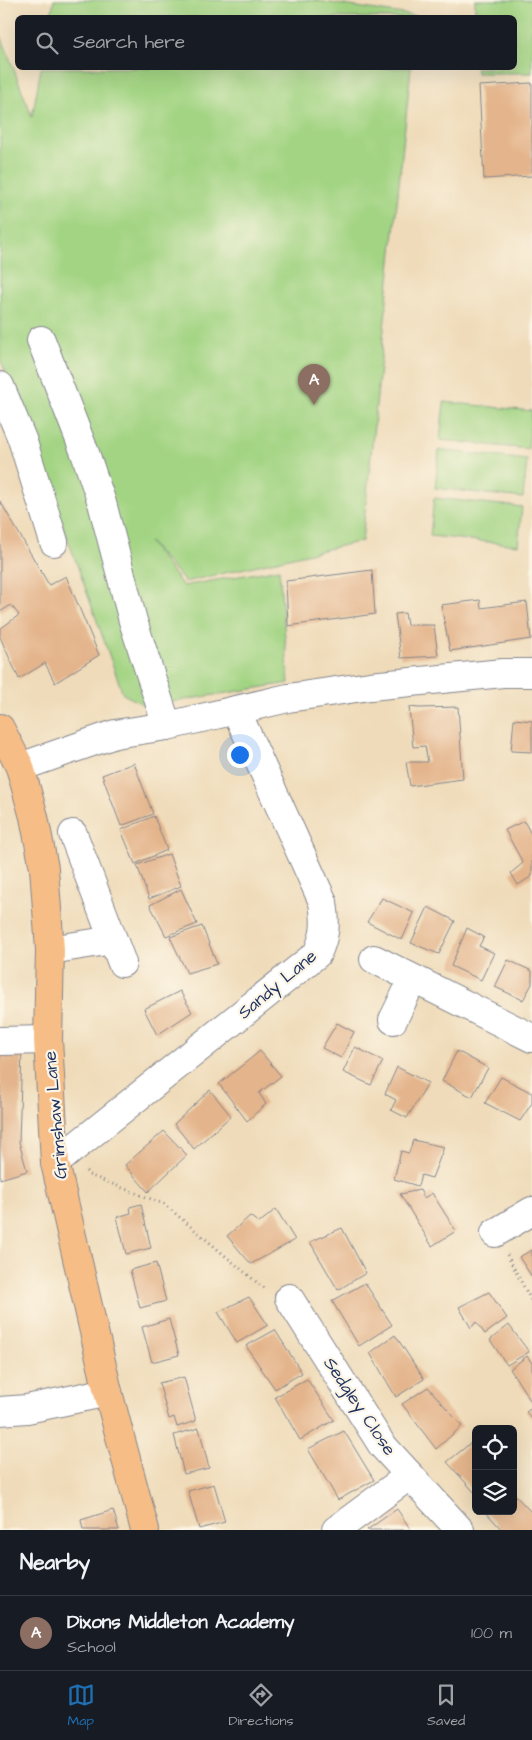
<!DOCTYPE html>
<style>
:root{--surface:#171b24;--page:#242831;--text:#f1f3f6;--muted:#9ea1a6;--line:#363941;--accent:#1f6fb2}
body{margin:0;font-family:"Architects Daughter",sans-serif;background:var(--page);color:var(--text)}
.controls{position:absolute;right:15px;bottom:15px;display:grid;overflow:hidden;border-radius:8px;box-shadow:0 5px 20px #0002}
.controls button{width:45px;height:45px;display:grid;place-items:center;padding:0;border:0;border-bottom:1px solid var(--line);background:var(--surface);color:var(--text);font:25px sans-serif}
.you{position:absolute;left:239px;top:754px;width:18px;height:18px;margin:-12px;border:4px solid #fff;border-radius:50%;background:#1a73e8;box-shadow:0 0 0 8px #1a73e833}
.badge{display:grid;place-items:center;width:32px;height:32px;border-radius:50%;background:var(--accent);color:#fff;font-size:16px;font-weight:700}
.pin{position:absolute;translate:-50% -41px;filter:drop-shadow(0 1px 2px #0008)}
.pin::after{content:'';position:absolute;top:26px;width:18px;height:15px;background:inherit;clip-path:polygon(0 0,100% 0,50% 100%)}
.list{margin:0;padding:0;list-style:none}
h2{display:flex;justify-content:space-between;align-items:center;height:65px;margin:0;padding:0 20px;font-size:21px}
h2 small{font-size:16px;font-weight:400;color:var(--muted)}
.list li{display:grid;grid-template-columns:32px 1fr auto;gap:15px;align-items:center;box-sizing:border-box;height:75px;padding:0 20px;border-top:1px solid var(--line)}
.list b{display:block;font-size:19px;white-space:nowrap}
.list p{margin:0;font-size:16px;white-space:nowrap;color:var(--muted)}
.list em{font-size:16px;font-style:normal;color:var(--muted)}
.icon{flex:none;width:28px;height:28px;fill:none;stroke:currentColor;stroke-width:2;stroke-linecap:round;stroke-linejoin:round}
.map{position:relative;flex:none;width:532px;height:1530px;overflow:hidden}
.search{position:absolute;background:var(--surface);box-shadow:0 5px 20px #0002;left:15px;right:15px;top:15px;height:55px;display:flex;align-items:center;gap:12px;box-sizing:border-box;padding:0 18px;border-radius:8px;color:var(--muted);font-size:19px}
.sheet{height:140px;background:var(--surface)}
nav{display:flex;justify-content:space-around;align-items:center;box-sizing:border-box;height:70px;border-top:1px solid var(--line);background:var(--surface);font-size:14px;color:var(--muted)}
nav a{display:grid;justify-items:center;gap:2px}
nav .on{color:var(--accent)}
.map>svg:first-child{display:block}
.green{fill:#a3d483;stroke:#5f8270}
.building{fill:#e4b58c}
.lines{fill:none;stroke-linecap:round;stroke-linejoin:round}
.minor-casing{stroke:#85858c;stroke-width:30}
.major-casing{stroke:#85858c;stroke-width:30}
.path{stroke:#85858c;stroke-width:3;stroke-dasharray:1 4;stroke-linecap:butt}
.minor{stroke:#fff;stroke-width:28}
.major{stroke:#f6be86;stroke-width:28}
.labels{text-anchor:middle;stroke-width:4.5;stroke-linejoin:round;paint-order:stroke}
.street-label{font-size:18px;fill:#1b2f5e;stroke:#fcf5e5}
</style>
<div class="map">
<svg width="532" height="1530" viewBox="0 0 532 1530">
<rect width="100%" height="100%" fill="#fcf5e5"/>
<filter id="ink" filterUnits="userSpaceOnUse"><feTurbulence type="fractalNoise" baseFrequency=".02" numOctaves="2"/><feDisplacementMap in="SourceGraphic" scale="10" xChannelSelector="R" yChannelSelector="G"/><feConvolveMatrix kernelMatrix="1 2 1 2 8 2 1 2 1" color-interpolation-filters="sRGB"/></filter>
<filter id="wash" filterUnits="userSpaceOnUse"><feTurbulence type="fractalNoise" baseFrequency=".0096" numOctaves="4" result="noise"/><feDisplacementMap in="SourceGraphic" scale="20" xChannelSelector="R" yChannelSelector="G"/><feGaussianBlur stdDeviation="1.12" result="paint"/><feColorMatrix in="noise" values="0 0 0 0 0 0 0 0 0 0 0 0 0 0 0 0 0 1.4 0 .05"/><feComposite in="paint" operator="in"/></filter>
<g filter="url(#wash)">
<rect width="100%" height="100%" fill="#efdbb9"/>
<!-- green -->
<g class="green">
<path d="M54,0H311L416,16V18L51,17Z"/>
<path d="M475,0H532V73H477L476,68H514V18L475,17Z"/>
<path d="M0,33L32,117L41,68H411L362,541L185,582L149,542L183,586L279,569L289,683L146,706L123,694L17,396L0,359Z"/>
<path d="M444,402L532,411L528,449L440,440Z"/>
<path d="M439,450L527,460L523,498L435,488Z"/>
<path d="M434,498L522,507L518,545L430,536Z"/>
</g>
<g id="blocks">
<!-- building -->
<g class="building">
<path d="M532,83V176L484,179L479,86Z"/>
<path d="M0,501L49,585L66,576L99,655L55,683L45,663L19,679L0,637V629L19,615L11,605L0,612Z"/>
<path d="M372,570L375,614L288,626L286,581Z"/>
<path d="M480,600L481,608L527,602L531,639L450,651L441,605Z"/>
<path d="M405,613L407,625H434L438,656L401,658L395,614Z"/>
<path d="M409,707L419,708L458,707L463,779L410,786L406,762H428L425,746L413,747Z"/>
<path d="M514,719L532,721V752L511,751Z"/>
<path d="M134,763L153,814L121,826L102,775Z"/>
<path d="M154,816L167,850L135,864L121,830Z"/>
<path d="M524,821L532,836V876L518,885L511,873L523,863L505,830Z"/>
<path d="M169,854L181,886L149,899L137,865Z"/>
<path d="M181,889L197,924L166,936L150,905Z"/>
<path d="M382,898L414,913L402,940L367,922Z"/>
<path d="M428,907L455,921L439,954L411,943Z"/>
<path d="M202,926L217,964L187,973L170,937Z"/>
<path d="M467,928L484,937L479,946L494,953L481,980L451,966Z"/>
<path d="M508,960L532,971V984L523,1000L495,987Z"/>
<path d="M180,991L192,1012L157,1035L144,1009Z"/>
<path d="M337,1023L354,1032L341,1058L322,1048Z"/>
<path d="M355,1047L383,1061L371,1085L343,1072Z"/>
<path d="M0,1048L22,1050L19,1142L27,1171L0,1179Z"/>
<path d="M260,1051L281,1076L259,1093L266,1104L247,1121L219,1084Z"/>
<path d="M457,1051L488,1068L472,1097L442,1081Z"/>
<path d="M397,1067L428,1083L407,1118L391,1110L396,1100L385,1094Z"/>
<path d="M501,1077L532,1093V1103L520,1121L485,1103Z"/>
<path d="M210,1090L231,1116L194,1149L174,1124Z"/>
<path d="M164,1131L187,1155L148,1192L125,1165Z"/>
<path d="M413,1140L444,1147L432,1178L421,1175L418,1186L394,1179L401,1151L409,1153Z"/>
<path d="M420,1190L424,1198L432,1193L456,1231L432,1246L400,1194Z"/>
<path d="M141,1204L151,1248L126,1254L117,1217L131,1213L130,1207Z"/>
<path d="M276,1209L295,1240L251,1264L227,1236L250,1216L259,1223Z"/>
<path d="M342,1228L366,1273L338,1290L310,1242Z"/>
<path d="M532,1250V1277L519,1257Z"/>
<path d="M156,1263L166,1301L140,1308L130,1270Z"/>
<path d="M365,1283L392,1325L359,1346L332,1301Z"/>
<path d="M489,1292L507,1318L485,1334L476,1322L471,1328L459,1307Z"/>
<path d="M249,1297L268,1325L237,1343L218,1312Z"/>
<path d="M169,1319L179,1355L152,1362L142,1327Z"/>
<path d="M509,1325L529,1352L507,1365L490,1340Z"/>
<path d="M275,1330L302,1373L275,1389L246,1346Z"/>
<path d="M395,1335L424,1379L396,1397L370,1353Z"/>
<path d="M527,1356L532,1363V1403L510,1369Z"/>
<path d="M184,1377L196,1421L177,1427L174,1417L169,1419L159,1383Z"/>
<path d="M307,1379L334,1420L300,1440L275,1397Z"/>
<path d="M428,1387L462,1426L436,1449L402,1404Z"/>
<path d="M532,1408V1419L526,1412Z"/>
<path d="M199,1428L209,1468L184,1474L174,1435Z"/>
<path d="M344,1431L374,1480L338,1500L308,1449Z"/>
<path d="M472,1442L476,1447V1494L447,1462Z"/>
<path d="M214,1484L225,1522L199,1529L188,1491Z"/>
<path d="M513,1493L532,1513L531,1530H502L485,1511H513Z"/>
<path d="M397,1509L411,1530H367Z"/>
<path d="M113,1510L119,1530H83L81,1520Z"/>
</g>
</g>
</g>
<g filter="url(#ink)">
<use href="#blocks" fill-opacity="0" stroke="#85858c" stroke-width="1"/>
<g class="lines">
<defs>
<g id="minor">
<path d="M41,340L85,453L102,503L133,621L167,726"/>
<path d="M0,386L22,439L54,542"/>
<path d="M20,767L115,734L167,726L288,698L370,686L503,673H532"/>
<path d="M73,834L122,963"/>
<path d="M50,950L113,940"/>
<path d="M374,959L532,1038"/>
<path d="M393,1020L413,979"/>
<path d="M0,1041L48,1040"/>
<path d="M55,1163L317,954C326,934 326,923 323,902L236,710"/>
<path d="M495,1233L532,1211"/>
<path d="M289,1298L382,1445L460,1530"/>
<path d="M0,1411L27,1409L108,1392"/>
<path d="M336,1530L410,1475"/>
</g>
<path id="major" d="M0,728L20,767L34,817L44,868L50,950L48,1040L55,1163L108,1392L145,1530"/>
</defs>
<!-- minor casing -->
<use href="#minor" class="minor-casing"/>
<!-- major casing -->
<use href="#major" class="major-casing"/>
<!-- path -->
<g class="path">
<path d="M86,1171L89,1175L164,1204L261,1286L267,1289"/>
<path d="M507,1255L532,1302"/>
</g>
<!-- minor -->
<use href="#minor" class="minor"/>
<!-- major -->
<use href="#major" class="major"/>
</g>
</g>
<g class="labels">
<!-- street labels -->
<g class="street-label">
<text transform="translate(277 984) rotate(-40)" y="6">Sandy Lane</text>
<text transform="translate(55 1115) rotate(-95)" y="6">Grimshaw Lane</text>
<text transform="translate(360 1406) rotate(56)" y="6">Sedgley Close</text>
</g>
</g>
</svg>
<div class="controls">
<button><svg class="icon" aria-label="locate" viewBox="0 0 24 24"><circle cx="12" cy="12" r="6"/><path d="M12 2v4M12 18v4M2 12h4M18 12h4"/></svg></button>
<button><svg class="icon" aria-label="layers" viewBox="0 0 24 24"><path d="M12 4l9 5-9 5-9-5zM3 14l9 5 9-5"/></svg></button>
</div>
<div class="you"></div>
<div class="pin badge" style="left:314px;top:405px;background:#8d6e63">A</div>
<div class="search"><svg class="icon" aria-label="search" viewBox="0 0 24 24"><circle cx="10" cy="10" r="6"/><path d="M15 15l6 6"/></svg>Search here</div>
</div>
<section class="sheet">
<h2>Nearby<small></small></h2>
<ul class="list">
<li><span class="badge" style="background:#8d6e63">A</span><div><b>Dixons Middleton Academy</b><p>School</p></div><em>100 m</em></li>
</ul>
</section>
<nav>
<a class="on"><svg class="icon" aria-label="map" viewBox="0 0 24 24"><path d="M3 6l6-2 6 2 6-2v14l-6 2-6-2-6 2zM9 4v14M15 6v14"/></svg>Map</a>
<a><svg class="icon" aria-label="directions" viewBox="0 0 24 24"><path d="M12 3l9 9-9 9-9-9zM9 14v-3h6M13 9l2 2-2 2"/></svg>Directions</a>
<a><svg class="icon" aria-label="saved" viewBox="0 0 24 24"><path d="M7 4h10v16l-5-4-5 4z"/></svg>Saved</a>
</nav>
